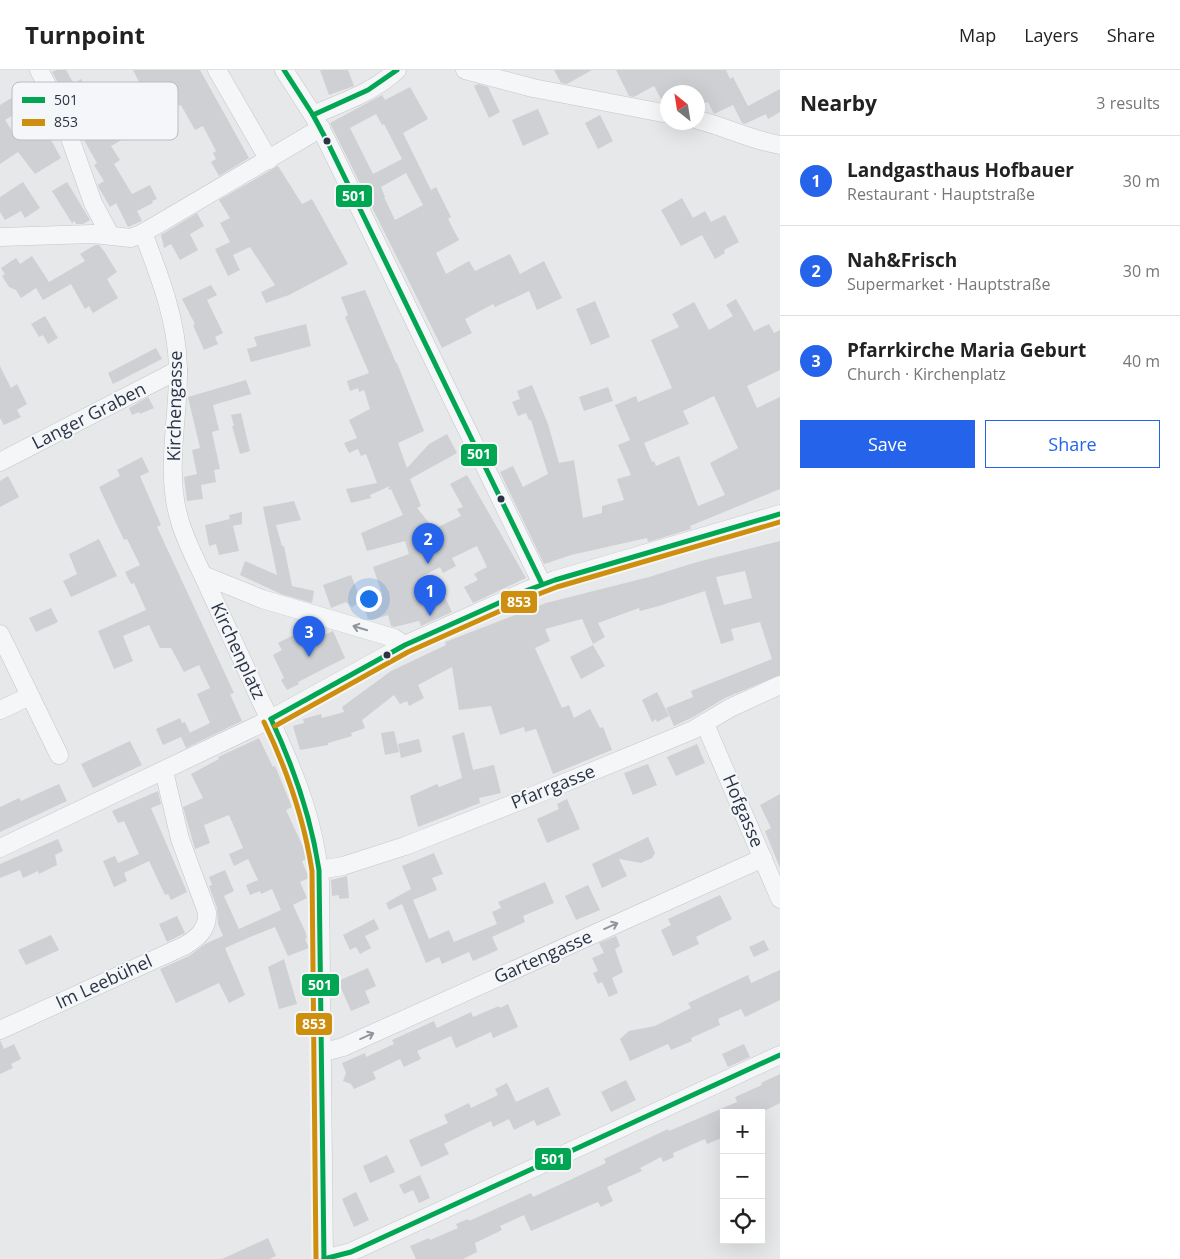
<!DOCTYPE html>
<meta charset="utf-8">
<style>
:root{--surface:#fff;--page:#f2f2f2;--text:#222;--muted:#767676;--line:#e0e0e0;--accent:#2563eb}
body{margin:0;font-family:"Open Sans",sans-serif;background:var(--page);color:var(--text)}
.controls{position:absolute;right:15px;bottom:15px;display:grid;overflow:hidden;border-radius:0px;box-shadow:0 5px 20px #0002}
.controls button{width:45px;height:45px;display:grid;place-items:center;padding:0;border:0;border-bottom:1px solid var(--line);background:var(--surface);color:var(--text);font:25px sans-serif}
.compass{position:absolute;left:660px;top:15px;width:45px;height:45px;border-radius:50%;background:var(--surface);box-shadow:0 5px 20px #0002;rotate:330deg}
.you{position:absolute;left:368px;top:528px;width:18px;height:18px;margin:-12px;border:4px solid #fff;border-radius:50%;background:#1a73e8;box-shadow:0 0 0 8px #1a73e833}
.badge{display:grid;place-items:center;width:32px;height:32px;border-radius:50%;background:var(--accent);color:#fff;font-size:16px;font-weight:700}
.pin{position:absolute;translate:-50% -41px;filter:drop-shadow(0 1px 2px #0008)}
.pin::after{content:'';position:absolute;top:26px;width:18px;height:15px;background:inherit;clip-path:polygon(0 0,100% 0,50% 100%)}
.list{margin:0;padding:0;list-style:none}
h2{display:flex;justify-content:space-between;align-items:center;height:65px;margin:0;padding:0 20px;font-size:21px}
h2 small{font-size:16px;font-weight:400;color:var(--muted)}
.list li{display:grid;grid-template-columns:32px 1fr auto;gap:15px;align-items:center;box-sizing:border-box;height:90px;padding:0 20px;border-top:1px solid var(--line)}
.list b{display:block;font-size:19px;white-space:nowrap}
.list p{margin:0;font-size:16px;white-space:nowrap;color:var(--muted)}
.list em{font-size:16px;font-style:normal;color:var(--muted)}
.actions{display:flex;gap:10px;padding:15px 20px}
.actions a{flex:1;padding:11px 0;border:1px solid var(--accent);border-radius:0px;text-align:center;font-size:18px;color:var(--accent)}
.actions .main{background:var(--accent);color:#fff}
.icon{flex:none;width:28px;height:28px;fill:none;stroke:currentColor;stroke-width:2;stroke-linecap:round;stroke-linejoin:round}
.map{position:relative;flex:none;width:780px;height:1189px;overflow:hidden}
header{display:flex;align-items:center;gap:30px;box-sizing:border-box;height:70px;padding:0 25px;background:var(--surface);border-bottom:1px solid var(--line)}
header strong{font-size:24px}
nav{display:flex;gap:28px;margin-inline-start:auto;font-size:18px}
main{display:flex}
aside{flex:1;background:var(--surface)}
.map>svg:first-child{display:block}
.building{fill:#ced0d3;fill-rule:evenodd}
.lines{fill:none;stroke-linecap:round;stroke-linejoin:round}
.minor-casing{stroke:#c4c6c8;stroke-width:19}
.minor{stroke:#f5f6f7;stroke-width:18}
.bus-1-casing{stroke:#f4f6f9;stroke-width:9}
.bus-2-casing{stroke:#f4f6f9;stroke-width:9}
.bus-1{stroke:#00a651;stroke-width:5}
.bus-2{stroke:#ce8f0e;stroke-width:5}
.oneway{stroke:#90959e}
.bus-dot{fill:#2b3445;stroke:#f4f6f9;stroke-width:2}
.labels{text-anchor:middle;stroke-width:4;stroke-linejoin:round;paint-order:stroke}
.street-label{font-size:18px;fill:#2b3445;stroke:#f4f6f9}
.key{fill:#f4f6f9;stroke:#b8bcc3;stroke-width:1}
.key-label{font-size:14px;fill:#2b3445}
.line-badge{stroke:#f4f6f9;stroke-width:2}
.badge-label{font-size:14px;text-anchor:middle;font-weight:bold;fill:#fff}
</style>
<header>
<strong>Turnpoint</strong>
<nav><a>Map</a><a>Layers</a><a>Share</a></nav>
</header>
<main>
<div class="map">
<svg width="780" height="1189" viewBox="0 0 780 1189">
<rect width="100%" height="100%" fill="#e6e8ea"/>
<!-- building -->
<g class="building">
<path d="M56,0H66L74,14L81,9L100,41L142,18L133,0H200L249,88L219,106L211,92L216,89L213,83L216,81L203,56L195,60L181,35L179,36L178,33L148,49L150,54L111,76L120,90L114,94L132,124L150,115L157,129L152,131L153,133L137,141L142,151L128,157L116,133L110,137L99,118L98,115L104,111L94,95L97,93L79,61L77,55L82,52L66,25L65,26L52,2Z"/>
<path d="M320,0H348L354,16L329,25Z"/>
<path d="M554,0H592L567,14L561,13Z"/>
<path d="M616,0H726L730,9L733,7L748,36L780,19V42L768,49L766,44L745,54L742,53L733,35L714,44L708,32L698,35V22H668V26L661,29L654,16L634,27L629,26Z"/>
<path d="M478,14L488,17L500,42L489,48L474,16Z"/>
<path d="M410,17L428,49L403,63L431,120L436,117L451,147L448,149L459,170L436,183L446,204L469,191L475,201L510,184L520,204L544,191L562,228L537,240L529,221L495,237L493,234L465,249L472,263L442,278L330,53L382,25L385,30ZM376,44L382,55L384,54L402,89L373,104L350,58ZM406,103L423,135L395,150L384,127H385L381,117Z"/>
<path d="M26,19L34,33L5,50L18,70L42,54L61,88L35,104L18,82L0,94V35Z"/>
<path d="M538,39L549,64L523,76L512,50Z"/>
<path d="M600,45L613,71L598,79L585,53Z"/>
<path d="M278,96L302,134L312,129L348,194L289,225L266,233L261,222L275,215L250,177L233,185L240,200L228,206L215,179L230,172L220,153L230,148L219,130Z"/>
<path d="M23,112L40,138L25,148L21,141L5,150L0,142V127Z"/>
<path d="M67,112L90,150L83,154H76L75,151L72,153L52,121Z"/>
<path d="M682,128L693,148L705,141L711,152L725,145L739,172L724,180L725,183L715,189L702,165L681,176L661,140Z"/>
<path d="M197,143L204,156L190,164L198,180L180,190L171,174L164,178L161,165Z"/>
<path d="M95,175H99L104,181L117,202L107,209L118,228L93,243L89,236L85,239L71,214L43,230L36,218L21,228L16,220L9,217L2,206L5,204L1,198L16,188L20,194L32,186L49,212L85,191L80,184Z"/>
<path d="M211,215L217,225L207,230L223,263L215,267L218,274L204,280L193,255L195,254L182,229Z"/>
<path d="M365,220L396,293H397L424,361L398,373L407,398L429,374L447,364L457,383L410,409L421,436L417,438L434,459L461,446L457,439L463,437L450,414L467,405L526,508L473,533L464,517L478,510L474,504L487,497L477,476L452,488L456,496L443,503L440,497L421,507L432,531L444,525L452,542L421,556L419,551L394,557L391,556L388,545L372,550L368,549L362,531L382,524L373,497L409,484L405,471L367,481L361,463L403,445L391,419L390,420L388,419L390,416L370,425L371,428L351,433L346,419L377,413L366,384L361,386L358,379L349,383L344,373L357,368L349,350L370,339L364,320L359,322L358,318L350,321L347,311L369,303L345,247L348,245L341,227Z"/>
<path d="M736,229L754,261L769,254L774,263L780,260V300L747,316L757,338L780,327V419L690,456L691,459L648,472L647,468L571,485L544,494L500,402L513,396L523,417L548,404L531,350H529L526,343L518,346L512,332L520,329L517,321L532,315L548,354L559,393L574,390L583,448L602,443V436L624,430L617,409L631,405L618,375L630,370L615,335L636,326L638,332L672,318L651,270L679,257L672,244L694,232L709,260L733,246L726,235ZM714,326L738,378L710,393L725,425L698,436L679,386L656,396L654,391L652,392L644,373L689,354L683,341Z"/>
<path d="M595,231L610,267L591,275L576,239Z"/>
<path d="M45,246L58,268L48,274L43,265L39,267L31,254Z"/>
<path d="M306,254L311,276L251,292L247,279L257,276L254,267Z"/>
<path d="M156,278L162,289L113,314L108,303Z"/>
<path d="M0,296L11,318L17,314L27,334L17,340L21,347L4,355L0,348Z"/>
<path d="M246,310L251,324L213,335L219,360L212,362L220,399L214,400L216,412L201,415L203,429L187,431L184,407L197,404L192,380L200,378L188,327Z"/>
<path d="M608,317L613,331L584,341L579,327Z"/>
<path d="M148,327L154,338L140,344L139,342L132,345L129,338Z"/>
<path d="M241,343L250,381L240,384L232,356H234L231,345Z"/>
<path d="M142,387L149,402L140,406L161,455L157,457L234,623L230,624L242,651L186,678L181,667L210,653L197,624L210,618L199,595L184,602L171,578H160L149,555L123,566L133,591L114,599L98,561L146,540L134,513L131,514L125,502L140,495L127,469L124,470L99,417L120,406L117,400Z"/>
<path d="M8,406L19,427L0,437V411Z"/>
<path d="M294,431L301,450L276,455L282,476H284L292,516L314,521L312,533L281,524L240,505L245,491L277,505L263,437Z"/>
<path d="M242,442V454L233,456L239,481L219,485L216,474L209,476L205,455L230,449L229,445Z"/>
<path d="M99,469L117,506L71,527L63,511L77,504L69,484Z"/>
<path d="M780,471V605L725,628L695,646L674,656L666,638L693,627L691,621L772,589L760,552L731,559L734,570L721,574L705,521L659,536L640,541L639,538L598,553L605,567L593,574L582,549L545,559L550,571L535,578L562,638L569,635L574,648L590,639L600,658L603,657L612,680L553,704L536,659L525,662L524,657L500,665L491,636L459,640L452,597L418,615L424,628L409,636L407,631L400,634L394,625L362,650L365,658L351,663L352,666L328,673V675L300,680L293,656L304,653L303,649L321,644L322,648L344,642L342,637L391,601L446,575L445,572L546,533L649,507L697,492L740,481ZM745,501L752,528L724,535L716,507Z"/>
<path d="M351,505L361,531L352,537L346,532L331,538L323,515Z"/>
<path d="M51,538L58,552L36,562L29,548Z"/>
<path d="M311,556L315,564L322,560L324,565L333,561L345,588L298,612L299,614L287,620L281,610L284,608L273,585L282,580L278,573Z"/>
<path d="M593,575L605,596L581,609L570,587Z"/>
<path d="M657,622L669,646L657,652L656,649L652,652L642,630Z"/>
<path d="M180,648L182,653L185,652L190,663L163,675L156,659Z"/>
<path d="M394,661L399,682L385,685L381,663Z"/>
<path d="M464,662L473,700L494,695L501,723L479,728L480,733L418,757L410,726L437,714L439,717L462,708L452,666Z"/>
<path d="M259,668L273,697L275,696L292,737L286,740L305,781L307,789L302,791L309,808L300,812L307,828L293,835L305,861L307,868L305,869L309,878L288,886L275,857L250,867L225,878L245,925L229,933L219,913L176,933L160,899L189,886L205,874L223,866L218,854L217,838L209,816L212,815L209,807L225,800L234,821L224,826L239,859L281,840L272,819L261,824L260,821L250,825L246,815L258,810L248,789L234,796L229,784L243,778L229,745L204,755L210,773L195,779L183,737L203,728L191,704L219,689L218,687Z"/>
<path d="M419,669L422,682L401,688L398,674Z"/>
<path d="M130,671L142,695L93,718L81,694Z"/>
<path d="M697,674L705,693L676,706L667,687Z"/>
<path d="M648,694L657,715L633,725L624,703Z"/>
<path d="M59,714L67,731L0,762V737L19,728L21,731Z"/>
<path d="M158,721L161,734L151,738L187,822L171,830L168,824L165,825L149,791L124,803L127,811L114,817L103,791L115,786L118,793L139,784L124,751L118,753L112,741Z"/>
<path d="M780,724V798L765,761L771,758L760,735Z"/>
<path d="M567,729L580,759L547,773L537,749L559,739L557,734Z"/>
<path d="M648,767L655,783L652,788L641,793L619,789L627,806L602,818L592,794Z"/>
<path d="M58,769L63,781L55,785L57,795L39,804L38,801L23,808L20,800L0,808V794Z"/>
<path d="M434,783L443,804L432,808L437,820L413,830L429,869L449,860L454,872L497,854L492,842L501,838L498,832L545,812L554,833L523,846L525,852L492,867L498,880L473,891L469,882L442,894L439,887L426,893L402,834L389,840L386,833L411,819L402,796Z"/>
<path d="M347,806L349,828L339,829V825L332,826L331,810Z"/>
<path d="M588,815L600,840L576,850L565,826Z"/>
<path d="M720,825L732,849L696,867L699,874L673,886L661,860L671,855L668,849Z"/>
<path d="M177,846L185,863L167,872L159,854Z"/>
<path d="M374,849L379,859L365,866L371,878L360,884L356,877L350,880L343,865Z"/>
<path d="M51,865L59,880L26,895L18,880Z"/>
<path d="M616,866L620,876L615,879L623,902L612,908L618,923L609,927L602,912L598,914L593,903L598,901L592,888L604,883L599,873Z"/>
<path d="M764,870L769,880L754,887L749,877Z"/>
<path d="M284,889L297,934L279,939L268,897Z"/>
<path d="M368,898L376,916L365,921L370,933L351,941L338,911Z"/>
<path d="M780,900V930L745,947L741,939L718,949L720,955L691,968L692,971L671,980L668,974L630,991L620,969L629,961L655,956L691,938L688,933L748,905L751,913Z"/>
<path d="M508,934L518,957L493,968L491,962L456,978L451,966L417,981L421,989L404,997L400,989L373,1002L376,1009L354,1019L351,1014L343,1011L346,1003L342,993L365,983L366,987L394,974L392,970L434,951L437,958L471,942L473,947L499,936L500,938Z"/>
<path d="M0,970L4,979L14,974L21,989L11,994L13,998L0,1004Z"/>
<path d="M744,974L750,987L728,997L722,984Z"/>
<path d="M780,1004V1033L760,1043H724V1067L707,1074L705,1069L673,1083L674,1087L663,1092L661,1087L640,1098L642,1101L607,1117L613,1131L601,1137L598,1132L531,1161L524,1145L500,1156L502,1160L475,1173L477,1182L463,1189H416L410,1176L429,1168L430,1170L458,1158L456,1154L468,1149L469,1151L531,1123L533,1127L572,1109L606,1093L604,1089L668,1059L669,1061L737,1032L735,1027L762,1015L761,1013Z"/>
<path d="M626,1010L636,1030L611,1042L601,1022Z"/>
<path d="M507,1013L516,1032L548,1017L561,1045L537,1056L534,1050L514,1060L509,1049L493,1057L491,1051L444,1074L449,1084L421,1097L409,1070L448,1053L444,1045L469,1033L471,1038L498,1025L495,1019Z"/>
<path d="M387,1085L395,1102L370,1113L363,1096Z"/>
<path d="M420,1105L430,1128L419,1133L413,1120L404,1124L399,1115Z"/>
<path d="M356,1122L369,1150L354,1157L342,1129Z"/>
<path d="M268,1168L276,1186L269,1189H222Z"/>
</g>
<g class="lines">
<defs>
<g id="minor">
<path d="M39,0L60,40L93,133L110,165"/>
<path d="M217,0L269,90"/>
<path d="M284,0L313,45L327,71L542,514"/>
<path d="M465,0L533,18L668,44"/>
<path d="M313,45C343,32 374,22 397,0"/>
<path d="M698,50C726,57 751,70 780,75"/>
<path d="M321,58L143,163C160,207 177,250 178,298C179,346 165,401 179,448C185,471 197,492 207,514C224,552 242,589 259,627C288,686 315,746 320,812L324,1189"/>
<path d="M0,167L93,164L131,168L143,163"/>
<path d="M0,392L178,300"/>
<path d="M203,505L262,529L394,568L405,575"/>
<path d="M0,564L59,685"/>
<path d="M0,640L30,626"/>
<path d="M705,654L780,829"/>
<path d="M0,778L271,649L405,575L528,520L555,510L780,444"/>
<path d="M319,800L343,796L405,776L530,727L693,660L730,638L780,615"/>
<path d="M0,960L184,876C198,868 208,859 207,842L180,769L164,701"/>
<path d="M321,983L343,977L763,788"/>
<path d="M324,1189L351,1182L780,985"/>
</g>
</defs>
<!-- minor casing -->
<use href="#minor" class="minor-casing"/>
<!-- minor -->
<use href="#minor" class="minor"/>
<defs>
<g id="bus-1">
<path d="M284,0L313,45L327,71L542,514"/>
<path d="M313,45L368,20L397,0"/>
<path d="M271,649L405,575L528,520L555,510L780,444"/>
<path d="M271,649C294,698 311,747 319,800L324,1189"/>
<path d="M324,1189L351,1182L780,985"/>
</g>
<g id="bus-2">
<path d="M264,652C287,700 304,748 312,801L316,1189"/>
<path d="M275,656L408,582L531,527L557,517L780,452"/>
</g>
</defs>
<!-- bus-1 casing -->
<use href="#bus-1" class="bus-1-casing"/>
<!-- bus-2 casing -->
<use href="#bus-2" class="bus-2-casing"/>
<!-- bus-1 -->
<use href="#bus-1" class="bus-1"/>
<!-- bus-2 -->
<use href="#bus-2" class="bus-2"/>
</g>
<!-- one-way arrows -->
<defs><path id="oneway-shaft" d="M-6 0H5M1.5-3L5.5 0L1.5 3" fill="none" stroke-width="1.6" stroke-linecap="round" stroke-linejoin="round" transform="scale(1.25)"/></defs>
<g class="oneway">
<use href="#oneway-shaft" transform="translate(360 558) rotate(-163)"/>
<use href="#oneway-shaft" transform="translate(611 856) rotate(-24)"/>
<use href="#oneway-shaft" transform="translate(367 966) rotate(-24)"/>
</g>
<!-- markers -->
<g class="bus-dot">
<circle cx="327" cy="71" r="4.5"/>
<circle cx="501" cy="429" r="4.5"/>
<circle cx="387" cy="585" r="4.5"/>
</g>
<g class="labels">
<!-- street labels -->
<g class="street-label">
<text transform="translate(175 336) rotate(-89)" y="6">Kirchengasse</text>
<text transform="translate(89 346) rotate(-27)" y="6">Langer Graben</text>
<text transform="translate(238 581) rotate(65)" y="6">Kirchenplatz</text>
<text transform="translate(553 717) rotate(-22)" y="6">Pfarrgasse</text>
<text transform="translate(743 741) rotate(67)" y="6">Hofgasse</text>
<text transform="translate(543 887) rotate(-24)" y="6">Gartengasse</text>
<text transform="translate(104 912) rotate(-25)" y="6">Im Leebühel</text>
</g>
</g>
<!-- legend -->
<rect x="12" y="12" width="166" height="58" rx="8" class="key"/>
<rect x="22" y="27" width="23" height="6" fill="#00a651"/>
<rect x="22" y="49" width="23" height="7" fill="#ce8f0e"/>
<g class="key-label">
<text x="54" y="35">501</text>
<text x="54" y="57">853</text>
</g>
<g class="line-badge">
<rect x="335" y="114" width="38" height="24" rx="5" fill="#00a651"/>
<rect x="460" y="373" width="38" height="24" rx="5" fill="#00a651"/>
<rect x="500" y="520" width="38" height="24" rx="5" fill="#ce8f0e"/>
<rect x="301" y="903" width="39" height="24" rx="5" fill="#00a651"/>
<rect x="295" y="942" width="38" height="24" rx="5" fill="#ce8f0e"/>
<rect x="534" y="1077" width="38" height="24" rx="5" fill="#00a651"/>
</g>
<g class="badge-label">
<text x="354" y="131">501</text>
<text x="479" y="389">501</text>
<text x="519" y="537">853</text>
<text x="320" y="920">501</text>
<text x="314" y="959">853</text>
<text x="553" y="1094">501</text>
</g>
</svg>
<div class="controls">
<button>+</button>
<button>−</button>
<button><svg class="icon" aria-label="locate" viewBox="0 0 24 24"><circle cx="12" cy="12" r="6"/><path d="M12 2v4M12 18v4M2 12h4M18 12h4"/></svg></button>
</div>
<svg class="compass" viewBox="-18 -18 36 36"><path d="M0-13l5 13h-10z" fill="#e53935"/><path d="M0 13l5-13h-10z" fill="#767676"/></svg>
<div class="you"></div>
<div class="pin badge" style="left:430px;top:546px">1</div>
<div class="pin badge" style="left:428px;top:494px">2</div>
<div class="pin badge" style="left:309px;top:587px">3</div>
</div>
<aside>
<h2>Nearby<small>3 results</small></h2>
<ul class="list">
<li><span class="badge">1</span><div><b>Landgasthaus Hofbauer</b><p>Restaurant · Hauptstraße</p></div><em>30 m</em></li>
<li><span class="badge">2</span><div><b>Nah&amp;Frisch</b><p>Supermarket · Hauptstraße</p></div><em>30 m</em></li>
<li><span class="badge">3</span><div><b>Pfarrkirche Maria Geburt</b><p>Church · Kirchenplatz</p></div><em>40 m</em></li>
</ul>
<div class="actions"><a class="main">Save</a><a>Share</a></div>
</aside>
</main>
